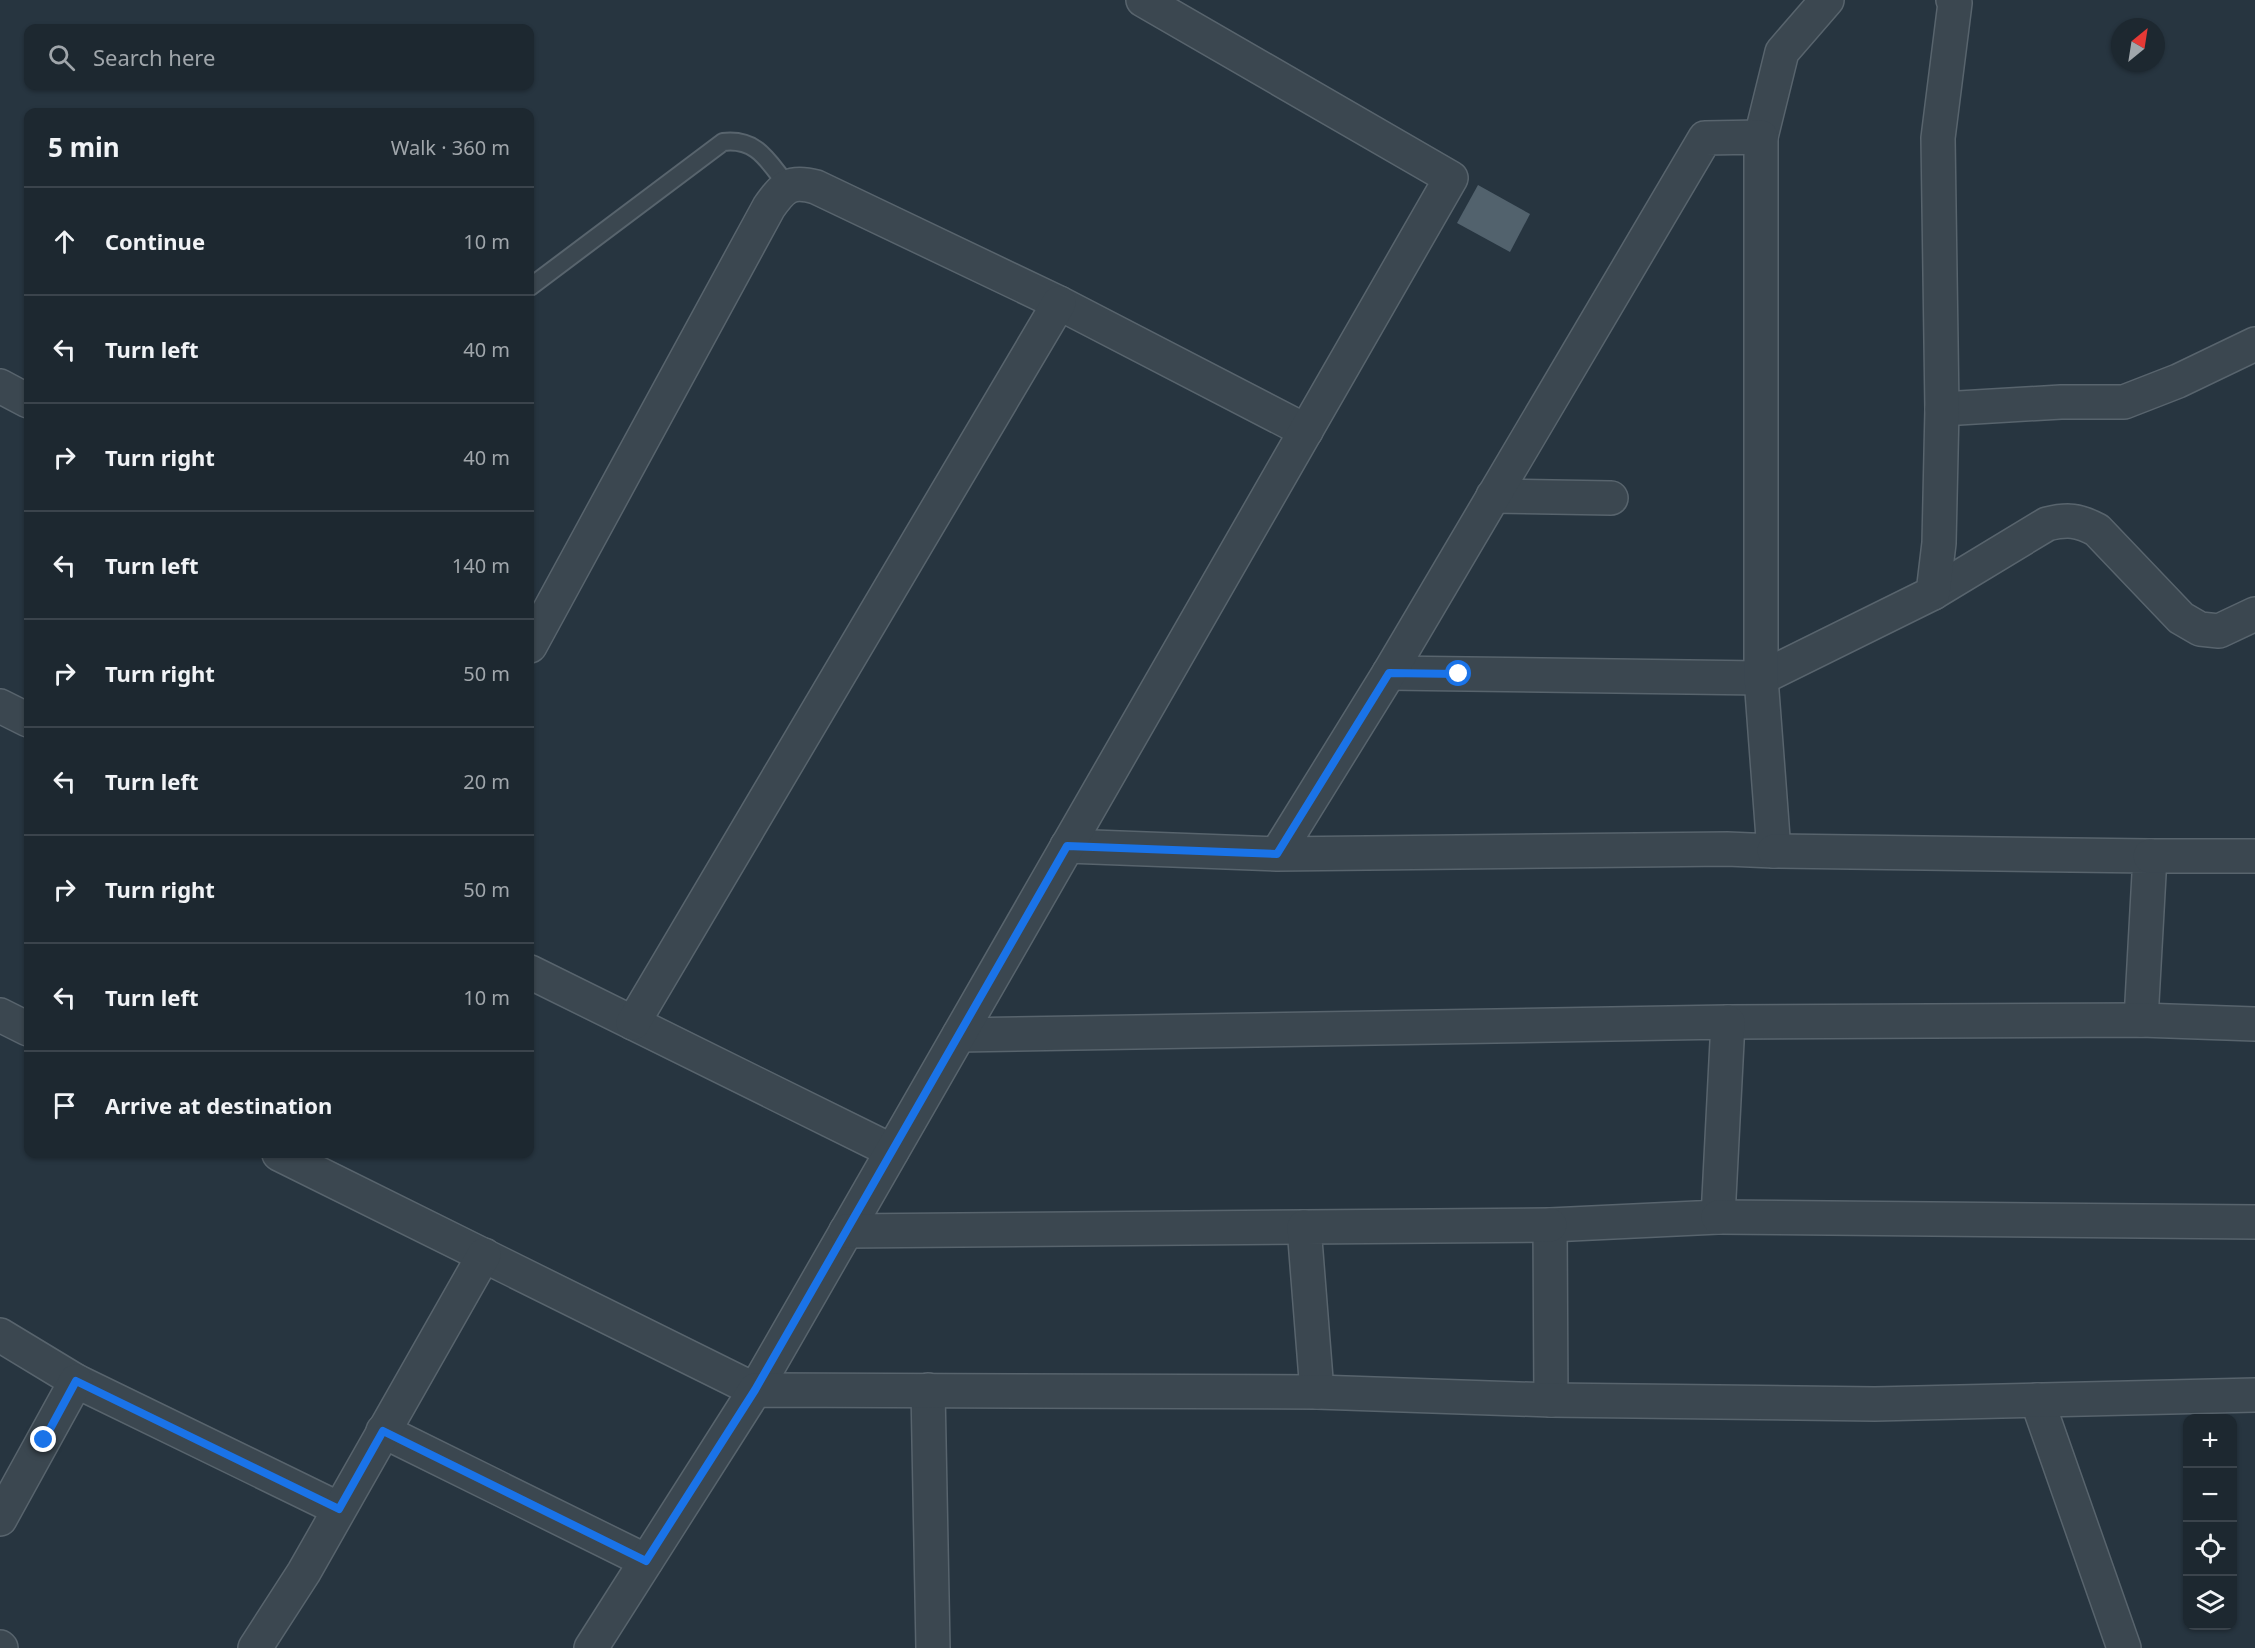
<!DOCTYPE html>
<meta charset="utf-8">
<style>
:root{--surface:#1d2830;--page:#253038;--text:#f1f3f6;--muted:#a0a6ab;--line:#3b444c}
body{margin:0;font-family:"Noto Sans",sans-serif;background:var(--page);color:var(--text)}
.controls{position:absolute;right:18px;bottom:18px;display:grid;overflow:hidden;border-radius:12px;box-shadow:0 2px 4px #0004}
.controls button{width:54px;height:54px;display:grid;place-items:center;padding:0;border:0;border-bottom:2px solid var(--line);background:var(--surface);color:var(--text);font:30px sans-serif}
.compass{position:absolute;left:2111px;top:18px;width:54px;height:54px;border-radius:50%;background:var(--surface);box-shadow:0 2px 4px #0004;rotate:30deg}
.stop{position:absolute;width:18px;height:18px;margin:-14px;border:4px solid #1a73e8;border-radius:50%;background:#fff}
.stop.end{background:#1a73e8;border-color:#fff;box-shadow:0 2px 6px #0008}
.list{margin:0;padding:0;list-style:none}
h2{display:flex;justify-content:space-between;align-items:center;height:78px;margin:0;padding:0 24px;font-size:26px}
h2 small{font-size:20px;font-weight:400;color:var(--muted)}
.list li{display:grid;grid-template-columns:39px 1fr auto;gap:18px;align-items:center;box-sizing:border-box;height:108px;padding:0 24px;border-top:2px solid var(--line)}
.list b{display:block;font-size:22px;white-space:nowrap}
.list em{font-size:20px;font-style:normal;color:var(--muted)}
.icon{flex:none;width:33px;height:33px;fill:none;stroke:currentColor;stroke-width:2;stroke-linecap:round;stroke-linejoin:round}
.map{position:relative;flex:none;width:2255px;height:1648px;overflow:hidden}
.search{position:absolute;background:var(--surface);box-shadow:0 2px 4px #0004;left:24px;top:24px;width:510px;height:66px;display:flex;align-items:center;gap:15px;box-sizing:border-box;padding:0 21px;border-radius:12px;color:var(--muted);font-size:22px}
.panel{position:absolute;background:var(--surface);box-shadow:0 2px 4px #0004;left:24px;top:108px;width:510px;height:1050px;border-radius:12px}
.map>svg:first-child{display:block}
.building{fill:#52626d}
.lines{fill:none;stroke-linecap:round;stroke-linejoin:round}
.service-casing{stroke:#58646d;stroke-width:20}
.minor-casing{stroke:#58646d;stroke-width:36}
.service{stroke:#3b4750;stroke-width:16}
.minor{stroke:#3b4750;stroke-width:33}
.route{stroke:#1a73e8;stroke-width:8}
</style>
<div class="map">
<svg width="2255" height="1648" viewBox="0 0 2255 1648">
<rect width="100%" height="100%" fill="#273540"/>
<!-- building -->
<path class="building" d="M1478,185L1530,214L1510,252L1457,223Z"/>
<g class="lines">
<defs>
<path id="service" d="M530,287L723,142C758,138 768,162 788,186"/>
<g id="minor">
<path d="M1761,137L1782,52L1827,0"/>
<path d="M0,386L28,401"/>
<path d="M1942,409L2061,402H2124L2178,381L2255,344"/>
<path d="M1493,496L1611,498"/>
<path d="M1933,593L2047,524C2068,519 2078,520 2097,530L2181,618L2200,629L2219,631L2255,614"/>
<path d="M530,646L769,207C783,187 790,180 816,187L1059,303L1306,431"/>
<path d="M1389,673L1761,678L1933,593L1939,543L1942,409L1938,138L1955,3L1953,0"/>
<path d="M0,706L28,720"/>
<path d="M1067,846L1277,854L1727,849L1774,851L1761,678V137L1705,138L1389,673L1277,854"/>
<path d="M1774,851L2150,856L2141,1020"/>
<path d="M2150,856H2255"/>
<path d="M530,972L892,1151"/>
<path d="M0,1015L28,1029"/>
<path d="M1728,1022L2141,1020L2255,1024"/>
<path d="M633,1023L1059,303"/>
<path d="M959,1035L1728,1022L1718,1217L1550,1225L1551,1400"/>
<path d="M279,1154L755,1390L1451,178L1143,0"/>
<path d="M1718,1217L2255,1222"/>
<path d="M846,1231L1304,1227"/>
<path d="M0,1335L76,1381L339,1509"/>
<path d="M928,1390L933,1648"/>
<path d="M1317,1392L1304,1227L1550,1225"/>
<path d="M2037,1400L2124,1648"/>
<path d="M383,1431L646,1561"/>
<path d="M0,1519L76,1381"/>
<path d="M0,1647L1,1648"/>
<path d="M255,1648L304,1572L484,1255"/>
<path d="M591,1648L755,1390L1317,1392L1551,1400L1875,1404L2255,1395"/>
</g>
</defs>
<!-- service casing -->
<use href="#service" class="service-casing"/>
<!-- minor casing -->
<use href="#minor" class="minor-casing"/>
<!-- service -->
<use href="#service" class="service"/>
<!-- minor -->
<use href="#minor" class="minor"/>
</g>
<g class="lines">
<!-- route -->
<path class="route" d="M44,1440L76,1381L339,1509L383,1431L646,1561L755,1390L1067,846L1277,854L1389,673L1459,674"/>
</g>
</svg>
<div class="controls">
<button>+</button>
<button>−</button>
<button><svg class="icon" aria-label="locate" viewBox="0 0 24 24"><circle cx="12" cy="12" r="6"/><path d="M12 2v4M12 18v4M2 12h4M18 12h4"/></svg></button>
<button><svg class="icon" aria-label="layers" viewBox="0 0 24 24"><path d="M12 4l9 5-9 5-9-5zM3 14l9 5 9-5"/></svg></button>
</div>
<svg class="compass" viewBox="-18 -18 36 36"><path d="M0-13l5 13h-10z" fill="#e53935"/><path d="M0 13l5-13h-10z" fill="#a0a6ab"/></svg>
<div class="stop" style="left:1459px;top:674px"></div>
<div class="stop end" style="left:44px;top:1440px"></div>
<div class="search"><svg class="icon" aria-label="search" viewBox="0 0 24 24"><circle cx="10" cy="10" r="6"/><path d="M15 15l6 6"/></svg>Search here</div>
<section class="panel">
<h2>5 min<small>Walk · 360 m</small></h2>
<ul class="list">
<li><svg class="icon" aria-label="ahead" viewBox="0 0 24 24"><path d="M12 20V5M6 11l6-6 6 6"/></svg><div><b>Continue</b></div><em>10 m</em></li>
<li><svg class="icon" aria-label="left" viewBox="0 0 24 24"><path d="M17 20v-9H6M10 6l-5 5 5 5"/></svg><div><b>Turn left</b></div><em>40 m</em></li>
<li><svg class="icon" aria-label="right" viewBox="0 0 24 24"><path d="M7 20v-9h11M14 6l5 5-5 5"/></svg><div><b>Turn right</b></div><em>40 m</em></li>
<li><svg class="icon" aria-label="left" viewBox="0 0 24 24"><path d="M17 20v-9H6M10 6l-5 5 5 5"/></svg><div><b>Turn left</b></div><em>140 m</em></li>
<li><svg class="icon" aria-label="right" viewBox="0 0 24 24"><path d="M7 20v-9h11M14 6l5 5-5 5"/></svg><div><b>Turn right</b></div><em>50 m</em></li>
<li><svg class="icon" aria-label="left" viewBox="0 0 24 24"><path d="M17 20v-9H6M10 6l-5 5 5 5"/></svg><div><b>Turn left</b></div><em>20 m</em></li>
<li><svg class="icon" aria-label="right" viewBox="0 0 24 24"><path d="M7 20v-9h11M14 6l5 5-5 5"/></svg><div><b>Turn right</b></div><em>50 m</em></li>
<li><svg class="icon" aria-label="left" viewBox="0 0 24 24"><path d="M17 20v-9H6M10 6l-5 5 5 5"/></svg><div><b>Turn left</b></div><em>10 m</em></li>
<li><svg class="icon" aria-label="arrive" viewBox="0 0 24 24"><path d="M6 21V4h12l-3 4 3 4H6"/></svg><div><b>Arrive at destination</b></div></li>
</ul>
</section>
</div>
